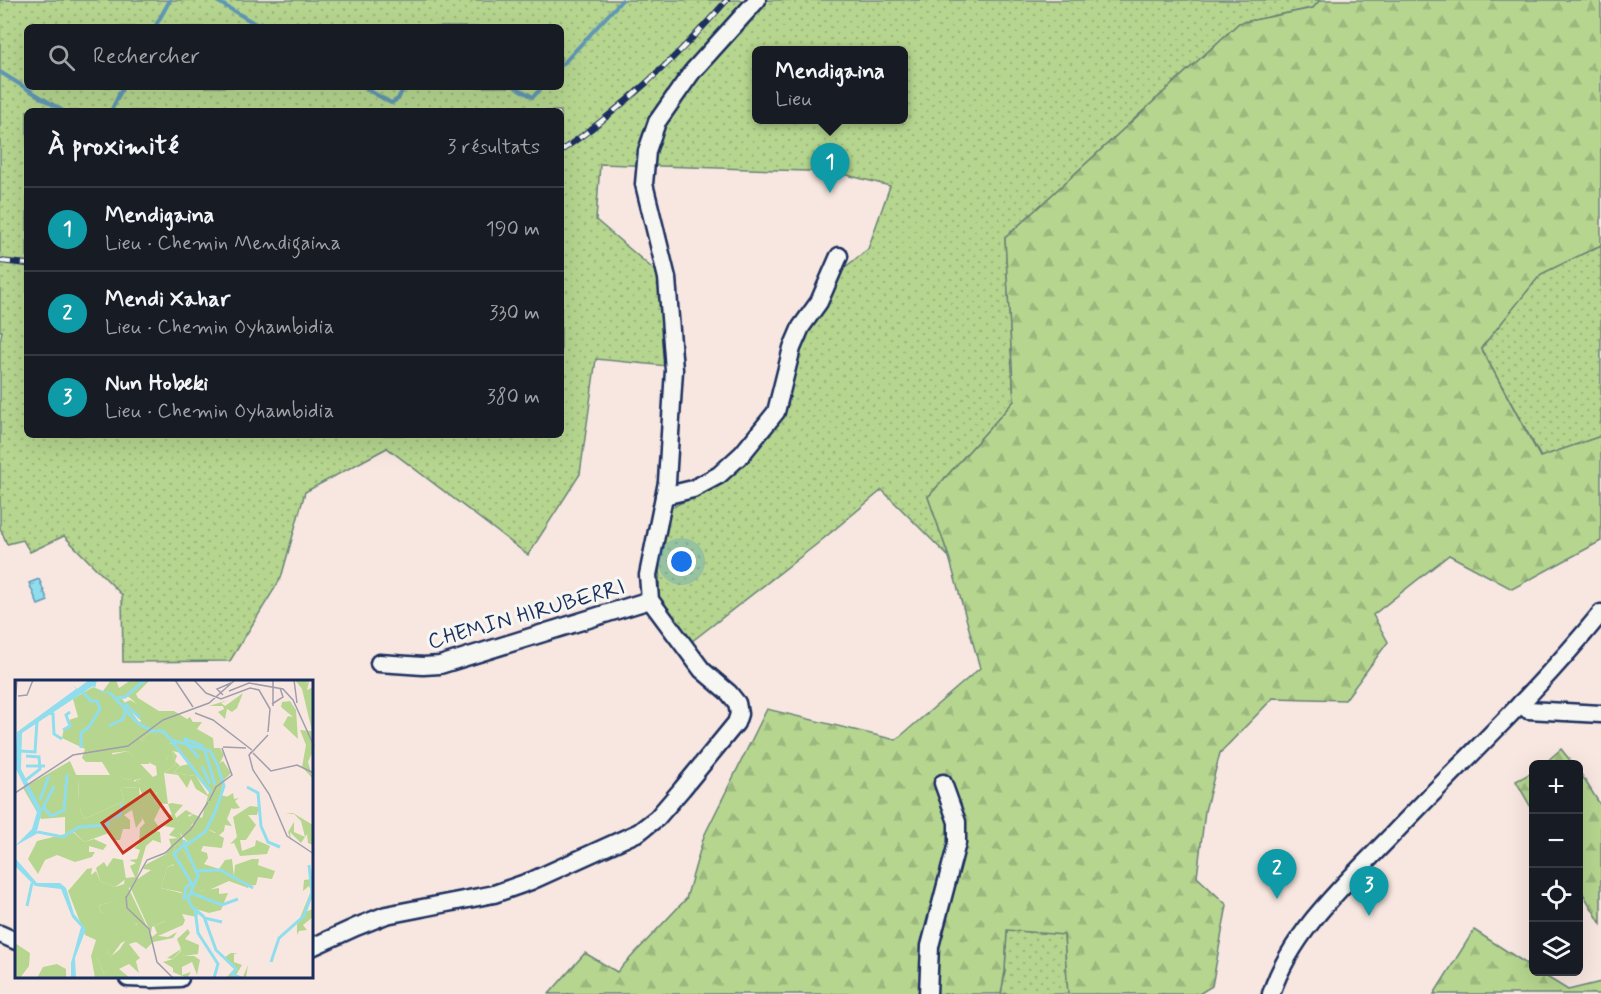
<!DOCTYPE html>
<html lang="fr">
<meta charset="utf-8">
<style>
:root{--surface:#171b24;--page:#242831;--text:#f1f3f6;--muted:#9ea1a6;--line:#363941;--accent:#8c9099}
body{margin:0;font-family:Mynerve,sans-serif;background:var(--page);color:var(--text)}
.controls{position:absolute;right:18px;bottom:18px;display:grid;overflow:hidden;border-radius:9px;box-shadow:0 6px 24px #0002}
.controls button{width:54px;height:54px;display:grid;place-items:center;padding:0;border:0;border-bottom:2px solid var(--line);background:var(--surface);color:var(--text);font:30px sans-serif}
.you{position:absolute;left:682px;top:562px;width:21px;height:21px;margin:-15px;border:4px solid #fff;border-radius:50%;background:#1a73e8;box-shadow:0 0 0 9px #1a73e833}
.badge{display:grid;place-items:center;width:39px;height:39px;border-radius:50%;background:var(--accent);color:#fff;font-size:20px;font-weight:700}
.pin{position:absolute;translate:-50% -50px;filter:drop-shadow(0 2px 3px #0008)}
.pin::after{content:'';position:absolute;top:32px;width:21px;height:18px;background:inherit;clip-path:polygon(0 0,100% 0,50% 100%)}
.popup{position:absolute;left:752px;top:46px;width:156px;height:78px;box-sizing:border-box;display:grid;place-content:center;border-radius:9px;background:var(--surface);filter:drop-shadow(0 2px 4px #0005);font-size:20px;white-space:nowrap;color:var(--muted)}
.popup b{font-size:22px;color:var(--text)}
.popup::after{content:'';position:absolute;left:50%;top:100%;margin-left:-12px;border:12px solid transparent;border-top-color:var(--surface)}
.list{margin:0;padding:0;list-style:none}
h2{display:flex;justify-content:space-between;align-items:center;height:78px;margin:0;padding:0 24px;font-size:26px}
h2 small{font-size:20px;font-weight:400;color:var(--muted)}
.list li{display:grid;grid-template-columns:39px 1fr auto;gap:18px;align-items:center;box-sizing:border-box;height:84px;padding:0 24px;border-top:2px solid var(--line)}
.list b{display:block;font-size:22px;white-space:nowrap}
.list p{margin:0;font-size:20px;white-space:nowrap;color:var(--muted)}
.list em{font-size:20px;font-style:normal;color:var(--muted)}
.icon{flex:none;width:33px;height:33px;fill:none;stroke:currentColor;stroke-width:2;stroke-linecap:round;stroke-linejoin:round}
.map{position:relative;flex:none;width:1601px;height:994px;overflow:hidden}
.search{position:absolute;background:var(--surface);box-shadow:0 6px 24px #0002;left:24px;top:24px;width:540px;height:66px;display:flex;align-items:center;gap:15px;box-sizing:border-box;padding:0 21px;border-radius:9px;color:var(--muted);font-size:22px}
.panel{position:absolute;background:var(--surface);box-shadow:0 6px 24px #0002;left:24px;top:108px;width:540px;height:330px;border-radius:9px}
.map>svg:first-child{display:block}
.grass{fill:url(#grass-dots);stroke:#688276;stroke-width:1.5;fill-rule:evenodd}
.forest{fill:url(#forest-firs);stroke:#688276;stroke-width:1.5}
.water{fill:url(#water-ripples);stroke:#6197b4;stroke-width:1.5}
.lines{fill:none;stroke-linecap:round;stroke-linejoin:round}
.stream{stroke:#6197b4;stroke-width:4}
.minor-casing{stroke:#1b2f5e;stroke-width:21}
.minor{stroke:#f6f6f2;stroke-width:16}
.rail-casing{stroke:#1b2f5e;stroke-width:6}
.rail{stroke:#f6f6f2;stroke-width:4;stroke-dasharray:11;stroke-linecap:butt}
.labels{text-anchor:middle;stroke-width:6;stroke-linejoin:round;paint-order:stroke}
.street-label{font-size:22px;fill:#1b2f5e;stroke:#f6f6f2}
.inset-river{fill:none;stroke:#90ddee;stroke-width:3}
.inset-road{fill:none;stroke:#a09dac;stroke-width:1.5}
.view{fill:#c8321e;fill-opacity:0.15;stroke:#c8321e;stroke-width:3}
.inset-edge{fill:none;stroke:#1b2f5e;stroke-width:3}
</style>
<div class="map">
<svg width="1601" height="994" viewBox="0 0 1601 994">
<defs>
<pattern id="grass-dots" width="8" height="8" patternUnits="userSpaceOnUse" patternTransform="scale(1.5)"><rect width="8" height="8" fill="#b6d68f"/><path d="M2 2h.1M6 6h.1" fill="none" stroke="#9cb87e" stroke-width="1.8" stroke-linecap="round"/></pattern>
<pattern id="forest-firs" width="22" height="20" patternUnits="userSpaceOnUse" patternTransform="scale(1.5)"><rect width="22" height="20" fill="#b6d68f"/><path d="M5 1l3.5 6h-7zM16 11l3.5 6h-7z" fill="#9cb87e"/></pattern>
<pattern id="water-ripples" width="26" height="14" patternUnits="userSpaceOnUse" patternTransform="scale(1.5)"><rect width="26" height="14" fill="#90ddee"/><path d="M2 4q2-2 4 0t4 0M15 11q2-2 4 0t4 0" fill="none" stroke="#7cbece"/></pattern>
</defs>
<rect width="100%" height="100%" fill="#f8e7e0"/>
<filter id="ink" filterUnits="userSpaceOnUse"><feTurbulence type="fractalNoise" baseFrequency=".0167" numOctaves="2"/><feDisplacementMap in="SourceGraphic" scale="12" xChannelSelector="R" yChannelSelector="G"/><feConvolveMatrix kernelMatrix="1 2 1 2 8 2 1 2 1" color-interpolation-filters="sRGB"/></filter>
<g filter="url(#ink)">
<!-- grass -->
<g class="grass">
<path d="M0,0H1320L1313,8L1239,23L1005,238L1014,401L928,497L949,557L882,490L817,544L691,642L659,597L660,551L670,508L696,496L779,415L800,342L839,272L868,249L890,186L835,172L600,164L596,220L659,274L667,366L596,359L580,474L528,555L387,448L305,492L281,578L230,661L123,662L122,595L64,536L30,552L23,540L7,544L0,528V341L2,331H0ZM27,27H561V87H27ZM756,50H904V119H756ZM27,111H561V435H27Z"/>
<path d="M1601,245V436L1541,457L1481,348L1541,274Z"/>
<path d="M1007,930L1064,934L1068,994H1001L1005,971Z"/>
</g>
<!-- forest -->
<g class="forest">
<path d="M1320,0H1601V245L1541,274L1481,348L1540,457L1601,436V541L1512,589L1449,555L1373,615L1388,642L1345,700L1273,698L1220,753L1205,811L1197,877L1227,905L1212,986L1199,994H1068L1064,935L1007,930L1005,971L1001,994H549L585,953L617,972L686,899L704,836L767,709L896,740L980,668L949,557L928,497L1014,401L1005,238L1239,23L1313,8Z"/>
<path d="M1561,749L1573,764H1544Z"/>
<path d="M1579,771L1601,806V924L1579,887Z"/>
<path d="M1533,772V811L1516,781Z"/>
<path d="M1474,930L1533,968L1534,972H1539L1568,990L1601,982V994H1434Z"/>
</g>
<!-- water -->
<path class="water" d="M39,579L48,601L38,605L29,583Z"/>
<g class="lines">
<!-- stream -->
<g class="stream">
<path d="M215,0L261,27"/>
<path d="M155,27L170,0"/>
<path d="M561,66L622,0"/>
<path d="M0,72L63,111"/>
<path d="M363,87L391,103L398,99L404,87"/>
<path d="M515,87L533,97L542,87"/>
<path d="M111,111L123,87"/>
</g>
<defs>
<g id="minor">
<path d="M664,496L693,489L719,475L742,454L776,412L792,348L801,327L819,302L839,256"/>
<path d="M379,663L423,666L440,665L650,600"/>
<path d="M1521,703L1528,710L1601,714"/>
<path d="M0,934L16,941"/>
<path d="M312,947L356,927L386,915L494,894L531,881L639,832L657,818L682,789L736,723L739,714L737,703L729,693L702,670L650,600L648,575L667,482L674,370L667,278L644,184L647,151L657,122L692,72L757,0"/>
<path d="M128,978L152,979L180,978"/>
<path d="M928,994L930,946L957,843V822L943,783"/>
<path d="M1271,994C1292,930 1349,880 1395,832C1464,760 1538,691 1601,613"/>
</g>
</defs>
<!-- minor casing -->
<use href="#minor" class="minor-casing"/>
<!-- minor -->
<use href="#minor" class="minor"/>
<defs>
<g id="rail">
<path d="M561,151C623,108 677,58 727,0"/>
<path d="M0,261L27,264"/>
</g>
</defs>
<!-- rail casing -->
<use href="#rail" class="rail-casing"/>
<!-- rail -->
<use href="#rail" class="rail"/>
</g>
</g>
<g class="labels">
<!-- street labels -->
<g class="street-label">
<text transform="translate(526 613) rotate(-16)" y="8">CHEMIN HIRUBERRI</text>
</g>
</g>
<!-- overview -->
<g transform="translate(15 680)">
<rect width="298" height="298" fill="#f8e7e0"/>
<path d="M157,70L161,84L149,93L153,124L139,123L142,112L122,102L126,98L117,101L118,95L115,100L107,98L96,75L113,71L138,97L142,95L141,86L133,82L134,74L151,81L154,75L149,71ZM192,80L198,88L208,81L216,93L208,101L205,115L214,117L217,127L212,139L217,146L210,145L209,151L200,159L195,153H201L195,150L173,162L163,151L179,145L174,137L178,134L187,138L194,112L181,96L158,93L165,86ZM55,81L63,99L64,121L53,119L55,129H65L69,139L109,121L106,108L124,107L127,140L121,148L117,130L109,135L115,140V149H108L105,160H97L94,153L69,162L59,152L50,154V137L26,139L8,108ZM235,126L244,127L242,135H233L241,145L231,160H225L227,171L240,166L241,160L255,166L252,174L225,176L219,163L215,164L222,157L218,137ZM162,162L179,187L185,211L204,208V214L213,213L206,230L194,233L184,230L166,212L146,208L152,187L159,185L157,176ZM98,178L108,180L111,199L100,207L85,201L81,188L89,182L92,187ZM237,179H244L243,185L260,191L257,199L243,197L241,205L234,206L224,201L219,196L220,185ZM113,207L137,257L142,253L139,246L167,234L170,240L168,245L143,256L153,257L162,252L158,258L138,262L131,269L121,262L114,264L125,278H106L89,294L82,278L92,268L95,277L104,270L122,244L114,240L107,227L86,233L84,225L96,222ZM173,249L175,253L170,259L184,265L183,274L169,276L166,270L158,279L152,278L166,269L162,259ZM42,284L51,289V298H22L28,287Z" fill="#b6d68f"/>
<path d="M96,0H101L104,8L116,0H135L121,14L123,18L144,31H159L172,39L175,37L178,42H187L182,49L198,58L199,68H205L209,75L203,87L195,90L192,81L180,88L166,73L158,71L162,76L160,81L165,86L158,93L181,96L194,117L181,109L176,99L172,108L163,95L149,93L161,84L157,70L151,81L139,80L135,74L134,84H125L113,71L97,73L107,98L115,100L118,94L119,102L126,97L122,102L142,111L139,123L147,124L139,140L144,147L137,150L145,152L146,163L138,160L131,166L121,200L136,190L128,189L130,185L151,174L156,165L154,159L163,158L154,155L160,148L149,146L156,138L150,133L157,135L153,124L157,123L168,125L160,134L161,138L171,130L178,134L173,135L178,143L172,151H164L168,160L173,162L194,150L209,158L207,168L188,166L186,171L192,173L193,178L189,184L204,189L210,180L217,179L219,197L233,205V208L214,201L194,210L185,211L181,206L174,218L184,230L182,237L167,234L161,246L150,241L137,247L136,253L115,207L101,221L84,225L86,233L106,225L128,253L106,263L95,278L92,267L94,277L82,278L89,294L105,277L114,274L125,278L121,281L124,293L114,284L104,289L115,298H80L76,276L81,260L70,255L53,211L72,189L77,188L76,195L81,191L85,201L100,207L109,204L110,198L120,197L115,186L121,183L114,180L122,179L125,170L119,168L124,164L125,148L130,143L122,129L127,114L124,107L106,108L109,121L69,139L65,129H53L51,118L59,117L62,121L64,117L63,100L58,95H95L87,82H71L67,78L70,69L47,58L49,48L56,46L54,40L63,37L58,19L78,7L88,11ZM105,16L114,17L136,37L124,42ZM138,51L146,52L156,64L125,60ZM162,162L179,187L181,205L173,206L170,214L146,208L152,187L162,183L157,176ZM280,0H297L289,4L294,2L292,10L298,7V71L293,82L298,99L287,87L291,65L285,50L297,51L287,9ZM228,13L222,28L217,32L212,29L210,39L203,32L209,29L208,26H194L213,20L206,23L210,26ZM275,21L281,30L283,59L268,45L273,36L278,37L266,27L267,22ZM208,102L205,115L210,118L218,113L219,119L224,118L220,121L225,128L218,129L210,121L207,124L211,132L202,126L191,147L203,122L204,115L199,114L200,110ZM278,133L298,145V165L293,163L292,154L286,163L275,152L276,161L273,152L279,142V152L290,157L286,141L279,134H270ZM58,152L69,162L79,159L92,165L88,170L74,166V172H80L77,177L60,182L42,175L30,180L23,194L13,179L22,161ZM296,186L298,217L290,232L298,229V237L288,245L292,250L284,251L282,255V245L296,211L294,206L288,211L289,200L296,199ZM0,263L15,273L14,286L5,298H0ZM167,270L169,276H179L185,280L182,295L177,282L167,287V295L176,292L172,298L158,292V288L148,282L158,279ZM216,273H223L219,274V282L227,285L221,295L228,297L233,285L231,298H211L220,288L210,277Z" fill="#b6d68f" fill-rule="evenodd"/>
<path d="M115,20L131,29L136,37L130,45L109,23ZM155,44L166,49L168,61L157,58L149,51ZM138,51L146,52L155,61V66L125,60ZM162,63L188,75V84H180Z" fill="#b6d68f"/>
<path d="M74,0H82L80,8L87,11L96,12L98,14L86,12L78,6L7,53L6,89L27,131L22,151L25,152L0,166L17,149L22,132L0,87L2,52L61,9L58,5L62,9ZM0,178L22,203H45L51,208L59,234L71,249L60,278L61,298H56V283L66,247L57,237L46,209L20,206L0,186Z" fill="#90ddee"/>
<path class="inset-river" d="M95,13L123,43L137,51H148L156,60L195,71L202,84L209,106L201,130L190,152L170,166L183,196L173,218L175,224M102,18L110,17L130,0M109,23L125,38M34,33L38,34L39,54L47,59M94,46L108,39L111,27M48,50L55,46L51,35L55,32M156,60L196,112M170,63V59L188,66M171,63L184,78M66,68V53L74,47L85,29L82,21H76L68,12M5,71L20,72L22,41M190,71L200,105M11,86H30M187,86L195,104M11,100L25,89L24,77L11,76M232,107L243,113L246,146L253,162L265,167M25,120L34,96M29,128L36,136L49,130L52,94M27,130L39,106M23,152L48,157L64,147L93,145V139L105,135L107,124M182,191L205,190L238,208M176,213L207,225L223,219M169,220L171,207L177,204L159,174L170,164L169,160M175,225L189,237L201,270L221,289L217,294L226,298M12,226L17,203M180,229L183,253L203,284L199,298M189,238L207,242M256,282L264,258L289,236L297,212L294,185"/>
<path class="inset-road" d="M160,0L178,27M179,0L191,13L206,19L235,8L244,10L255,29L253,52M279,0L282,23M214,11L234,3L268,9L278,20L299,66M208,15L202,9L216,3M3,16L12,15L18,0M257,24L268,17L265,8M0,25L2,0M258,26V0M180,33L198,40L237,70M208,67L231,68M238,71L253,55M235,73L238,71L234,75L238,90L254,114L272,156L299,174M238,73L256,91L282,85L299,93M0,113L58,75L113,66L148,40L194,23L220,0M194,121L201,107L217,95L207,68M111,216L112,228L134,249L142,282L158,298M111,218L132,180L150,173L176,149L193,122"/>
<path class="view" d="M135,110L156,139L108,173L87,143Z"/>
<rect width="298" height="298" class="inset-edge"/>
</g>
</svg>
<div class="controls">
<button>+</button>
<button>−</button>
<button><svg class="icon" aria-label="locate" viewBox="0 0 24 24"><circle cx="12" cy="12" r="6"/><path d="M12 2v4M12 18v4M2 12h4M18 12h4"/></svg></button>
<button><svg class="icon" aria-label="layers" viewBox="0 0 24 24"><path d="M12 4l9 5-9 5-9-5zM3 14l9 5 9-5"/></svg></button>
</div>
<div class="you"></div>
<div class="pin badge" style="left:830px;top:193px;background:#0f9aa8">1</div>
<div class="popup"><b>Mendigaina</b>Lieu</div>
<div class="pin badge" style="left:1277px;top:899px;background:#0f9aa8">2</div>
<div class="pin badge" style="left:1369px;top:916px;background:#0f9aa8">3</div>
<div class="search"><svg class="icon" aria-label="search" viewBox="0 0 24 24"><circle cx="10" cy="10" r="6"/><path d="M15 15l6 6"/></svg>Rechercher</div>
<section class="panel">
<h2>À proximité<small>3 résultats</small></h2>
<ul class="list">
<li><span class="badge" style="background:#0f9aa8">1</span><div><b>Mendigaina</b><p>Lieu · Chemin Mendigaina</p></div><em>190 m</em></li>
<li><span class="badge" style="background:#0f9aa8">2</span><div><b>Mendi Xahar</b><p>Lieu · Chemin Oyhambidia</p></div><em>330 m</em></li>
<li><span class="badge" style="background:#0f9aa8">3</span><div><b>Nun Hobeki</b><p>Lieu · Chemin Oyhambidia</p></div><em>380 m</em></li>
</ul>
</section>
</div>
